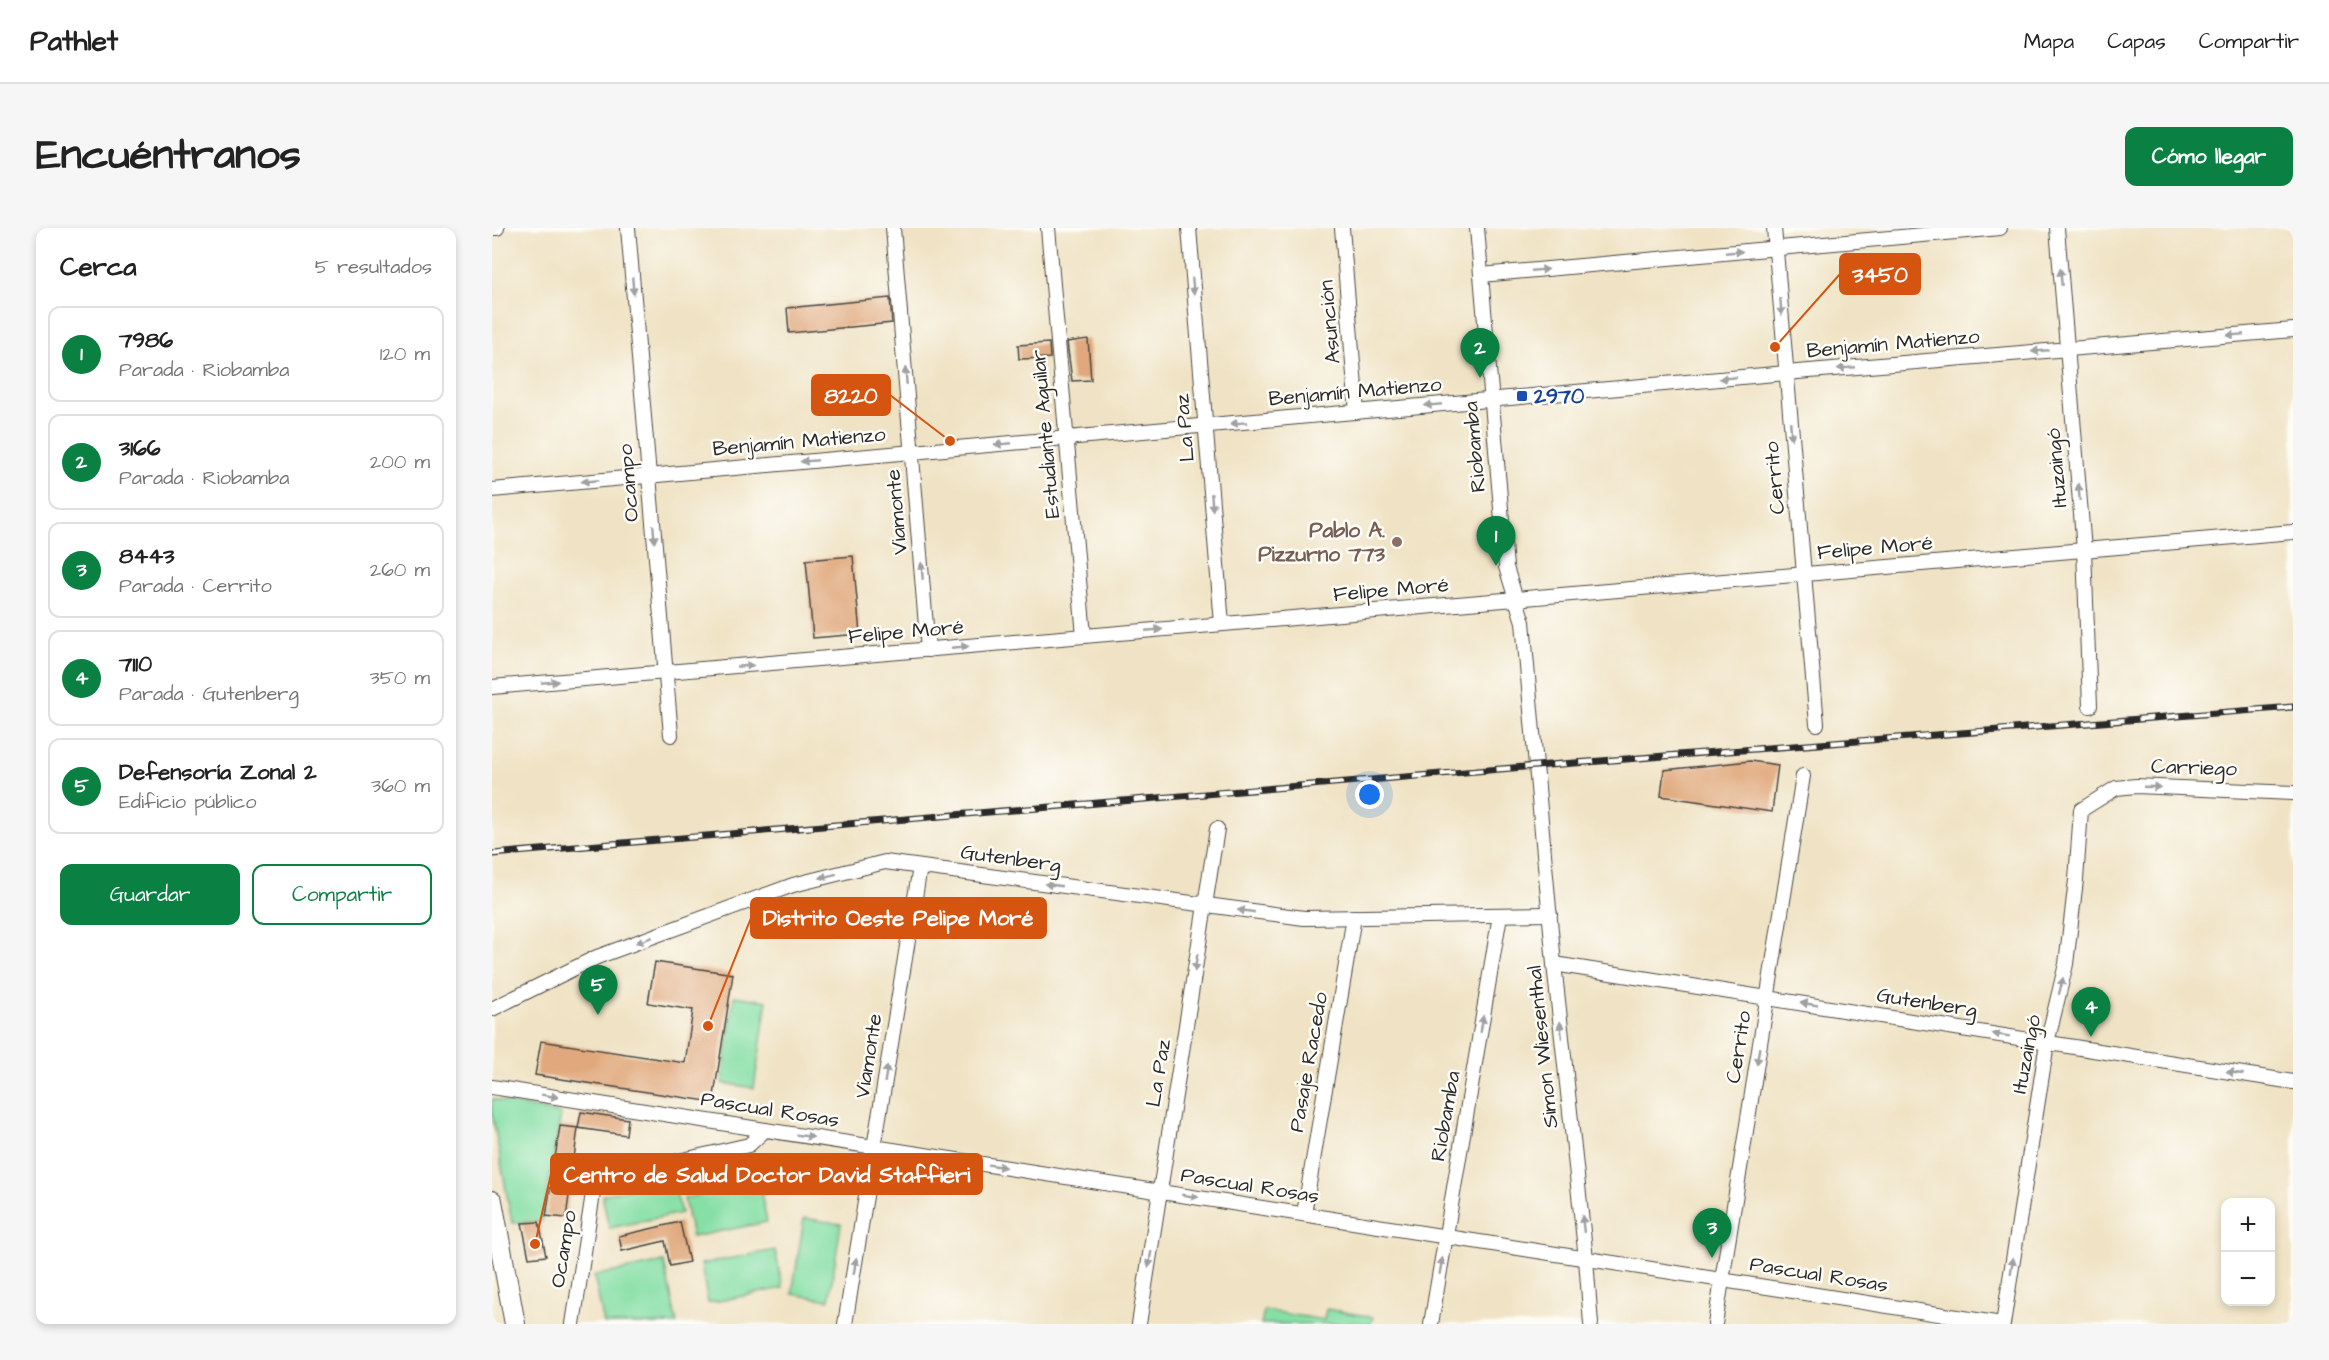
<!DOCTYPE html>
<html lang="es">
<meta charset="utf-8">
<style>
:root{--surface:#fff;--page:#f6f6f6;--text:#222;--muted:#767676;--line:#e0e0e0;--accent:#0b8043}
body{margin:0;font-family:"Architects Daughter",sans-serif;background:var(--page);color:var(--text)}
.controls{position:absolute;right:18px;bottom:18px;display:grid;overflow:hidden;border-radius:12px;box-shadow:0 3px 9px #0003}
.controls button{width:54px;height:54px;display:grid;place-items:center;padding:0;border:0;border-bottom:2px solid var(--line);background:var(--surface);color:var(--text);font:30px sans-serif}
.you{position:absolute;left:878px;top:567px;width:21px;height:21px;margin:-15px;border:4px solid #fff;border-radius:50%;background:#1a73e8;box-shadow:0 0 0 9px #1a73e833}
.badge{display:grid;place-items:center;width:39px;height:39px;border-radius:50%;background:var(--accent);color:#fff;font-size:20px;font-weight:700}
.pin{position:absolute;translate:-50% -50px;filter:drop-shadow(0 2px 3px #0008)}
.pin::after{content:'';position:absolute;top:32px;width:21px;height:18px;background:inherit;clip-path:polygon(0 0,100% 0,50% 100%)}
.list{margin:0;padding:0;list-style:none}
h2{display:flex;justify-content:space-between;align-items:center;height:78px;margin:0;padding:0 24px;font-size:26px}
h2 small{font-size:20px;font-weight:400;color:var(--muted)}
.list li{display:grid;grid-template-columns:39px 1fr auto;gap:18px;align-items:center;box-sizing:border-box;height:96px;margin:0 12px 12px;padding:0 12px;border:2px solid var(--line);border-radius:12px}
.list b{display:block;font-size:22px;white-space:nowrap}
.list p{margin:0;font-size:20px;white-space:nowrap;color:var(--muted)}
.list em{font-size:20px;font-style:normal;color:var(--muted)}
.actions{display:flex;gap:12px;padding:18px 24px}
.actions a{flex:1;padding:14px 0;border:2px solid var(--accent);border-radius:12px;text-align:center;font-size:21px;color:var(--accent)}
.actions .main{background:var(--accent);color:#fff}
.map{position:relative;flex:none;width:1801px;height:1096px;overflow:hidden;border-radius:12px}
header{display:flex;align-items:center;gap:36px;box-sizing:border-box;height:84px;padding:0 30px;background:var(--surface);border-bottom:2px solid var(--line)}
header strong{font-size:28px}
nav{display:flex;gap:33px;margin-inline-start:auto;font-size:21px}
.intro{display:flex;align-items:center;justify-content:space-between;box-sizing:border-box;height:144px;padding:0 36px}
h1{margin:0;font-size:42px}
.button{padding:15px 27px;border-radius:12px;background:var(--accent);color:#fff;font-size:21px;font-weight:700}
main{display:flex;gap:36px;padding:0 36px}
aside{flex:1;background:var(--surface);border-radius:12px;box-shadow:0 3px 9px #0003}
.map>svg:first-child{display:block}
.green{fill:#86dfa5;stroke:#588568;stroke-width:1.5}
.building{fill:#e0a87b}
.lines{fill:none;stroke-linecap:round;stroke-linejoin:round}
.street-casing{stroke:#494742;stroke-width:16}
.secondary-casing{stroke:#494742;stroke-width:22}
.street{stroke:#fff;stroke-width:14}
.secondary{stroke:#fff;stroke-width:20}
.rail-casing{stroke:#2b2b2b;stroke-width:7}
.rail{stroke:#fdfcf7;stroke-width:4.5;stroke-dasharray:14;stroke-linecap:butt}
.oneway{fill:#a0a0a0}
.transit-dot{fill:#1a4fb4;stroke:#fdfcf7;stroke-width:2}
.education-dot{fill:#8d6e63;stroke:#fdfcf7;stroke-width:2}
.labels{text-anchor:middle;stroke-width:5;stroke-linejoin:round;paint-order:stroke}
.street-label{font-size:21px;fill:#2b2b2b;stroke:#fdfcf7}
.transit-label{font-size:21px;font-weight:bold;fill:#164399;stroke:#fdfcf7;text-anchor:start}
.education-label{font-size:21px;font-weight:bold;fill:#785e54;stroke:#fdfcf7;text-anchor:end}
.leader{fill:none;stroke:#d5540f;stroke-width:2}
.callout-dot{fill:#d5540f;stroke:#fdfcf7;stroke-width:2}
.callout{fill:#d5540f;stroke:#d5540f;stroke-width:2}
.callout-label{font-size:22px;text-anchor:middle;font-weight:bold;fill:#fff}
</style>
<header>
<strong>Pathlet</strong>
<nav><a>Mapa</a><a>Capas</a><a>Compartir</a></nav>
</header>
<div class="intro"><h1>Encuéntranos</h1><a class="button">Cómo llegar</a></div>
<main>
<aside>
<h2>Cerca<small>5 resultados</small></h2>
<ul class="list">
<li><span class="badge">1</span><div><b>7986</b><p>Parada · Riobamba</p></div><em>120 m</em></li>
<li><span class="badge">2</span><div><b>3166</b><p>Parada · Riobamba</p></div><em>200 m</em></li>
<li><span class="badge">3</span><div><b>8443</b><p>Parada · Cerrito</p></div><em>260 m</em></li>
<li><span class="badge">4</span><div><b>7110</b><p>Parada · Gutenberg</p></div><em>350 m</em></li>
<li><span class="badge">5</span><div><b>Defensoría Zonal 2</b><p>Edificio público</p></div><em>360 m</em></li>
</ul>
<div class="actions"><a class="main">Guardar</a><a>Compartir</a></div>
</aside>
<div class="map">
<svg width="1801" height="1096" viewBox="0 0 1801 1096">
<rect width="100%" height="100%" fill="#fdfcf7"/>
<filter id="ink" filterUnits="userSpaceOnUse"><feTurbulence type="fractalNoise" baseFrequency=".0167" numOctaves="2"/><feDisplacementMap in="SourceGraphic" scale="12" xChannelSelector="R" yChannelSelector="G"/><feConvolveMatrix kernelMatrix="1 2 1 2 8 2 1 2 1" color-interpolation-filters="sRGB"/></filter>
<filter id="wash" filterUnits="userSpaceOnUse"><feTurbulence type="fractalNoise" baseFrequency=".008" numOctaves="4" result="noise"/><feDisplacementMap in="SourceGraphic" scale="24" xChannelSelector="R" yChannelSelector="G"/><feGaussianBlur stdDeviation="1.35" result="paint"/><feColorMatrix in="noise" values="0 0 0 0 0 0 0 0 0 0 0 0 0 0 0 0 0 1.4 0 .05"/><feComposite in="paint" operator="in"/></filter>
<g filter="url(#wash)">
<rect width="100%" height="100%" fill="#f0e3c5"/>
<!-- green -->
<g class="green">
<path d="M242,768L275,773L262,860L230,855Z"/>
<path d="M0,871L69,886L50,993L20,995L0,885Z"/>
<path d="M181,951L189,985L117,1000L110,967Z"/>
<path d="M267,955L275,994L200,1009L192,970Z"/>
<path d="M312,990L349,996L337,1072L300,1066Z"/>
<path d="M283,1022L291,1060L216,1075L209,1036Z"/>
<path d="M172,1034L185,1096H112L102,1048Z"/>
<path d="M834,1081L881,1089L879,1096H769L772,1082L832,1092Z"/>
</g>
<g id="blocks">
<!-- building -->
<g class="building">
<path d="M398,70L400,95L297,105L295,80Z"/>
<path d="M596,111L599,152L580,153L575,114Z"/>
<path d="M557,115L558,130L527,131L526,117Z"/>
<path d="M361,328L368,406L321,410L314,332Z"/>
<path d="M1258,533L1286,537L1280,584L1169,568L1172,542Z"/>
<path d="M163,734L241,746L221,874L43,847L49,813L193,835L201,782L156,775Z"/>
<path d="M89,884L136,891L134,907L86,900Z"/>
<path d="M68,898L86,900L74,990L54,988Z"/>
<path d="M47,994L54,1028L37,1030L30,995Z"/>
<path d="M188,994L197,1034L178,1038L173,1013L130,1023L127,1008Z"/>
</g>
</g>
</g>
<g filter="url(#ink)">
<use href="#blocks" fill-opacity="0" stroke="#494742" stroke-width="1.5"/>
<g class="lines">
<defs>
<g id="street">
<path d="M0,0H5"/>
<path d="M136,0L179,507"/>
<path d="M401,0L436,422"/>
<path d="M556,0L592,408"/>
<path d="M697,0L730,396"/>
<path d="M850,0L865,184"/>
<path d="M985,0L1014,339L1031,394L1062,736L1094,1031L1099,1096"/>
<path d="M1282,0L1325,496"/>
<path d="M1565,0L1592,322L1598,478"/>
<path d="M989,47L1508,0"/>
<path d="M0,262L1294,145L1801,102"/>
<path d="M0,459L1801,304"/>
<path d="M1062,736L1801,854"/>
<path d="M0,781L105,729L301,657L393,634L812,690L1058,686"/>
<path d="M0,859L1510,1096"/>
<path d="M812,986L862,689"/>
<path d="M81,1096L103,952L257,917L273,902"/>
<path d="M353,1096L428,639"/>
<path d="M647,1096L725,601"/>
<path d="M939,1096L1008,687"/>
<path d="M1223,1096L1311,548"/>
<path d="M1511,1096L1555,815L1574,736L1584,652L1589,582L1624,560L1644,558L1801,565"/>
</g>
<path id="secondary" d="M0,973L23,1096"/>
</defs>
<!-- street casing -->
<use href="#street" class="street-casing"/>
<!-- secondary casing -->
<use href="#secondary" class="secondary-casing"/>
<!-- street -->
<use href="#street" class="street"/>
<!-- secondary -->
<use href="#secondary" class="secondary"/>
<defs>
<path id="rail" d="M0,626L1044,538L1801,479"/>
</defs>
<!-- rail casing -->
<use href="#rail" class="rail-casing"/>
<!-- rail -->
<use href="#rail" class="rail"/>
</g>
<!-- one-way arrows -->
<defs><path id="oneway-solid" d="M-6-.8H1V-3.2L6.5 0L1 3.2V.8H-6Z" transform="scale(1.5)"/></defs>
<g class="oneway">
<use href="#oneway-solid" transform="translate(1242 24) rotate(-5)"/>
<use href="#oneway-solid" transform="translate(1048 42) rotate(-5)"/>
<use href="#oneway-solid" transform="translate(1569 49) rotate(-95)"/>
<use href="#oneway-solid" transform="translate(141 58) rotate(85)"/>
<use href="#oneway-solid" transform="translate(701 58) rotate(85)"/>
<use href="#oneway-solid" transform="translate(1289 79) rotate(85)"/>
<use href="#oneway-solid" transform="translate(1743 107) rotate(175)"/>
<use href="#oneway-solid" transform="translate(1548 123) rotate(175)"/>
<use href="#oneway-solid" transform="translate(1354 140) rotate(175)"/>
<use href="#oneway-solid" transform="translate(414 148) rotate(-95)"/>
<use href="#oneway-solid" transform="translate(1236 150) rotate(175)"/>
<use href="#oneway-solid" transform="translate(941 177) rotate(175)"/>
<use href="#oneway-solid" transform="translate(747 195) rotate(175)"/>
<use href="#oneway-solid" transform="translate(1299 203) rotate(85)"/>
<use href="#oneway-solid" transform="translate(511 216) rotate(175)"/>
<use href="#oneway-solid" transform="translate(317 233) rotate(175)"/>
<use href="#oneway-solid" transform="translate(98 253) rotate(175)"/>
<use href="#oneway-solid" transform="translate(1587 264) rotate(-95)"/>
<use href="#oneway-solid" transform="translate(720 274) rotate(85)"/>
<use href="#oneway-solid" transform="translate(162 306) rotate(85)"/>
<use href="#oneway-solid" transform="translate(430 343) rotate(-95)"/>
<use href="#oneway-solid" transform="translate(662 402) rotate(-5)"/>
<use href="#oneway-solid" transform="translate(468 419) rotate(-5)"/>
<use href="#oneway-solid" transform="translate(253 438) rotate(-5)"/>
<use href="#oneway-solid" transform="translate(58 454) rotate(-5)"/>
<use href="#oneway-solid" transform="translate(1660 559) rotate(2)"/>
<use href="#oneway-solid" transform="translate(336 648) rotate(166)"/>
<use href="#oneway-solid" transform="translate(561 657) rotate(-172)"/>
<use href="#oneway-solid" transform="translate(754 683) rotate(-172)"/>
<use href="#oneway-solid" transform="translate(152 712) rotate(160)"/>
<use href="#oneway-solid" transform="translate(704 735) rotate(99)"/>
<use href="#oneway-solid" transform="translate(1569 758) rotate(-76)"/>
<use href="#oneway-solid" transform="translate(1317 776) rotate(-171)"/>
<use href="#oneway-solid" transform="translate(990 796) rotate(-81)"/>
<use href="#oneway-solid" transform="translate(1069 802) rotate(-96)"/>
<use href="#oneway-solid" transform="translate(1509 807) rotate(-171)"/>
<use href="#oneway-solid" transform="translate(1266 828) rotate(99)"/>
<use href="#oneway-solid" transform="translate(1743 845) rotate(-171)"/>
<use href="#oneway-solid" transform="translate(394 846) rotate(-81)"/>
<use href="#oneway-solid" transform="translate(58 868) rotate(9)"/>
<use href="#oneway-solid" transform="translate(313 908) rotate(9)"/>
<use href="#oneway-solid" transform="translate(505 938) rotate(9)"/>
<use href="#oneway-solid" transform="translate(698 968) rotate(9)"/>
<use href="#oneway-solid" transform="translate(1091 996) rotate(-96)"/>
<use href="#oneway-solid" transform="translate(658 1031) rotate(99)"/>
<use href="#oneway-solid" transform="translate(363 1038) rotate(-81)"/>
<use href="#oneway-solid" transform="translate(949 1038) rotate(-80)"/>
<use href="#oneway-solid" transform="translate(1520 1038) rotate(-81)"/>
</g>
</g>
<!-- markers -->
<rect class="transit-dot" x="1024" y="162" width="12" height="12" rx="3"/>
<circle class="education-dot" cx="905" cy="314" r="6"/>
<g class="labels">
<!-- street labels -->
<g class="street-label">
<text transform="translate(837 94) rotate(-95)" y="7">Asunción</text>
<text transform="translate(1401 115) rotate(-5)" y="7">Benjamín Matienzo</text>
<text transform="translate(863 163) rotate(-5)" y="7">Benjamín Matienzo</text>
<text transform="translate(692 200) rotate(-95)" y="7">La Paz</text>
<text transform="translate(553 206) rotate(-95)" y="7">Estudiante Aguilar</text>
<text transform="translate(307 213) rotate(-5)" y="7">Benjamín Matienzo</text>
<text transform="translate(982 219) rotate(-95)" y="7">Riobamba</text>
<text transform="translate(1564 240) rotate(-95)" y="7">Ituzaingó</text>
<text transform="translate(1282 250) rotate(-95)" y="7">Cerrito</text>
<text transform="translate(136 255) rotate(-95)" y="7">Ocampo</text>
<text transform="translate(404 284) rotate(-95)" y="7">Viamonte</text>
<text transform="translate(1383 319) rotate(-5)" y="7">Felipe Moré</text>
<text transform="translate(899 361) rotate(-5)" y="7">Felipe Moré</text>
<text transform="translate(414 403) rotate(-5)" y="7">Felipe Moré</text>
<text transform="translate(1702 539) rotate(2)" y="7">Carriego</text>
<text transform="translate(519 630) rotate(8)" y="7">Gutenberg</text>
<text transform="translate(1435 774) rotate(9)" y="7">Gutenberg</text>
<text transform="translate(1050 819) rotate(-96)" y="7">Simon Wiesenthal</text>
<text transform="translate(1246 819) rotate(-81)" y="7">Cerrito</text>
<text transform="translate(1534 826) rotate(-79)" y="7">Ituzaingó</text>
<text transform="translate(376 828) rotate(-81)" y="7">Viamonte</text>
<text transform="translate(816 834) rotate(-80)" y="7">Pasaje Racedo</text>
<text transform="translate(666 845) rotate(-81)" y="7">La Paz</text>
<text transform="translate(278 881) rotate(9)" y="7">Pascual Rosas</text>
<text transform="translate(953 888) rotate(-80)" y="7">Riobamba</text>
<text transform="translate(758 957) rotate(9)" y="7">Pascual Rosas</text>
<text transform="translate(71 1021) rotate(-81)" y="7">Ocampo</text>
<text transform="translate(1327 1046) rotate(9)" y="7">Pascual Rosas</text>
</g>
<!-- transit labels -->
<g class="transit-label">
<text x="1042" y="175">2970</text>
</g>
<!-- education labels -->
<g class="education-label">
<text x="893" y="309">Pablo A.<tspan x="893" dy="24">Pizzurno 773</tspan></text>
</g>
</g>
<!-- callouts -->
<path class="leader" d="M1283 119L1348 46M458 213L398 167M216 798L259 690M43 1016L59 946"/>
<g class="callout-dot">
<circle cx="1283" cy="119" r="6"/>
<circle cx="458" cy="213" r="6"/>
<circle cx="216" cy="798" r="6"/>
<circle cx="43" cy="1016" r="6"/>
</g>
<g class="callout">
<rect x="1348" y="26" width="80" height="40" rx="6"/>
<rect x="320" y="147" width="78" height="40" rx="6"/>
<rect x="259" y="670" width="295" height="40" rx="6"/>
<rect x="59" y="926" width="431" height="40" rx="6"/>
</g>
<g class="callout-label">
<text x="1388" y="54">3450</text>
<text x="359" y="175">8220</text>
<text x="406" y="697">Distrito Oeste Pelipe Moré</text>
<text x="275" y="954">Centro de Salud Doctor David Staffieri</text>
</g>
</svg>
<div class="controls">
<button>+</button>
<button>−</button>
</div>
<div class="you"></div>
<div class="pin badge" style="left:1004px;top:338px">1</div>
<div class="pin badge" style="left:988px;top:150px">2</div>
<div class="pin badge" style="left:1220px;top:1030px">3</div>
<div class="pin badge" style="left:1599px;top:809px">4</div>
<div class="pin badge" style="left:106px;top:787px">5</div>
</div>
</main>
